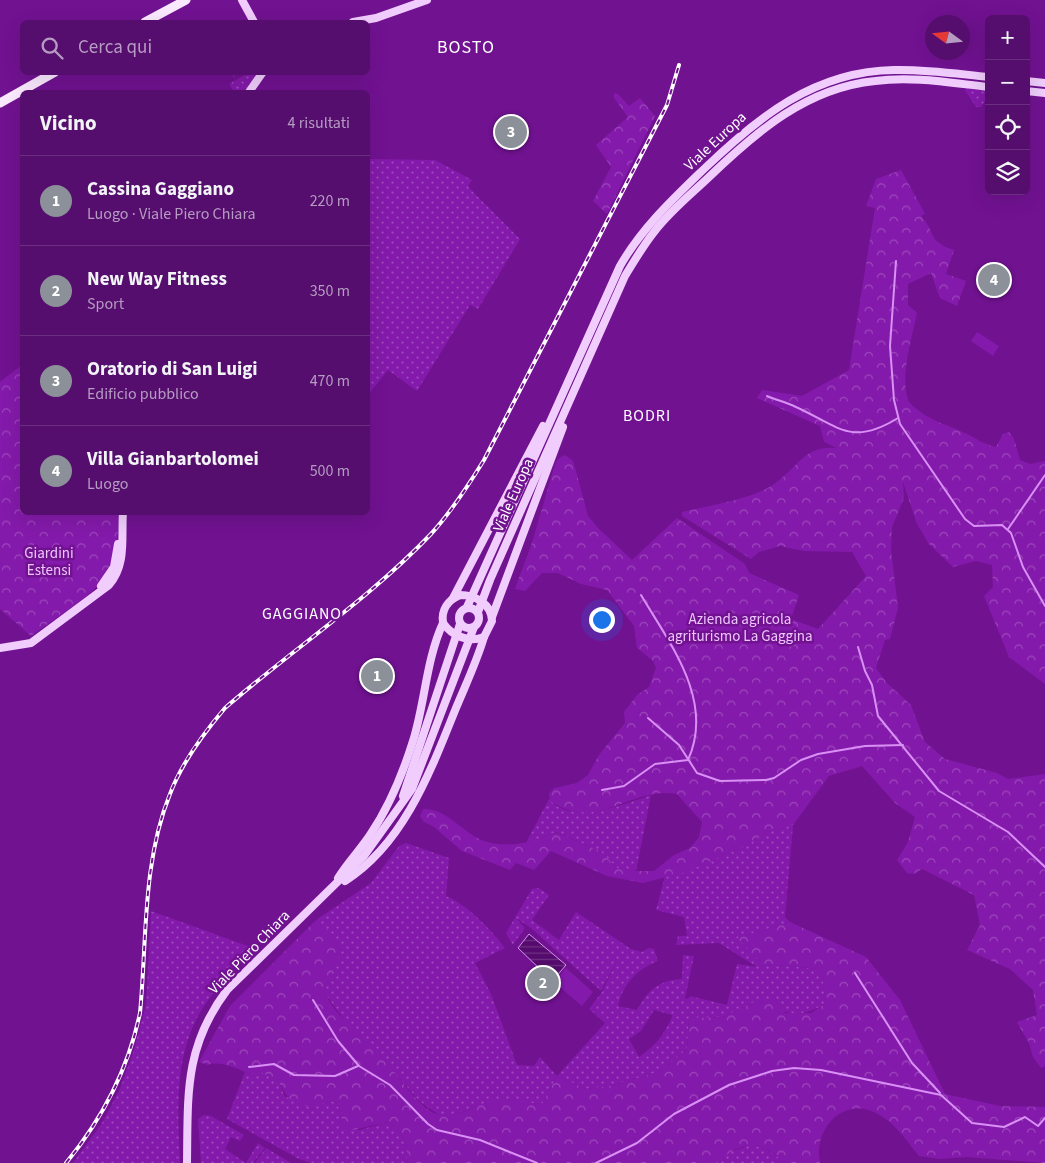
<!DOCTYPE html>
<html lang="it">
<meta charset="utf-8">
<style>
:root{--surface:#550e6d;--page:#5e1c75;--text:#f1f3f6;--muted:#b69cc2;--line:#6b2e80;--accent:#8c9099}
body{margin:0;font-family:"Source Sans 3",sans-serif;background:var(--page);color:var(--text)}
.controls{position:absolute;right:15px;top:15px;display:grid;overflow:hidden;border-radius:8px;box-shadow:0 5px 20px #0002}
.controls button{width:45px;height:45px;display:grid;place-items:center;padding:0;border:0;border-bottom:1px solid var(--line);background:var(--surface);color:var(--text);font:25px sans-serif}
.compass{position:absolute;left:925px;top:15px;width:45px;height:45px;border-radius:50%;background:var(--surface);box-shadow:0 5px 20px #0002;rotate:285deg}
.you{position:absolute;left:601px;top:619px;width:18px;height:18px;margin:-12px;border:4px solid #fff;border-radius:50%;background:#1a73e8;box-shadow:0 0 0 8px #1a73e833}
.badge{display:grid;place-items:center;width:32px;height:32px;border-radius:50%;background:var(--accent);color:#fff;font-size:16px;font-weight:700}
.pin{position:absolute;translate:-50% -50%;border:2px solid #fff;box-shadow:0 1px 5px #0006}
.list{margin:0;padding:0;list-style:none}
h2{display:flex;justify-content:space-between;align-items:center;height:65px;margin:0;padding:0 20px;font-size:21px}
h2 small{font-size:16px;font-weight:400;color:var(--muted)}
.list li{display:grid;grid-template-columns:32px 1fr auto;gap:15px;align-items:center;box-sizing:border-box;height:90px;padding:0 20px;border-top:1px solid var(--line)}
.list b{display:block;font-size:19px;white-space:nowrap}
.list p{margin:0;font-size:16px;white-space:nowrap;color:var(--muted)}
.list em{font-size:16px;font-style:normal;color:var(--muted)}
.icon{flex:none;width:28px;height:28px;fill:none;stroke:currentColor;stroke-width:2;stroke-linecap:round;stroke-linejoin:round}
.map{position:relative;flex:none;width:1045px;height:1163px;overflow:hidden}
.search{position:absolute;background:var(--surface);box-shadow:0 5px 20px #0002;left:20px;top:20px;width:350px;height:55px;display:flex;align-items:center;gap:12px;box-sizing:border-box;padding:0 18px;border-radius:8px;color:var(--muted);font-size:19px}
.panel{position:absolute;background:var(--surface);box-shadow:0 5px 20px #0002;left:20px;top:90px;width:350px;height:425px;border-radius:8px}
.map>svg:first-child{display:block}
.grass{fill:url(#grass-dots);fill-rule:evenodd}
.forest{fill:url(#forest-crowns)}
.pitch{fill:#841aab}
.water{fill:url(#water-rules);stroke:#d990f5}
.lines{fill:none;stroke-linecap:round;stroke-linejoin:round}
.stream{stroke:#d990f5;stroke-width:2}
.secondary{stroke:#f0cdfc;stroke-width:8}
.primary{stroke:#fae9ff;stroke-width:9}
.rail-casing{stroke:#fff;stroke-width:4}
.rail{stroke:#711291;stroke-width:2;stroke-dasharray:5.5;stroke-linecap:butt}
.secondary-bridge{stroke:#f0cdfc;stroke-width:8}
.labels{text-anchor:middle;stroke-width:5;stroke-linejoin:round;paint-order:stroke}
.street-label{font-size:15px;fill:#fff;stroke:#711291}
.park-label{font-size:15px;fill:#eec5fd;stroke:#711291}
.neighbourhood-label{font-size:16px;letter-spacing:1px;fill:#fff;stroke:#711291}
.quarter-label{font-size:18px;letter-spacing:1px;fill:#fff;stroke:#711291}
</style>
<div class="map">
<svg width="1045" height="1163" viewBox="0 0 1045 1163">
<defs>
<pattern id="grass-dots" width="8" height="8" patternUnits="userSpaceOnUse" patternTransform="scale(1.25)"><rect width="8" height="8" fill="#841aab"/><path d="M2 2h.1M6 6h.1" fill="none" stroke="#9d48bc" stroke-width="1.8" stroke-linecap="round"/></pattern>
<pattern id="forest-crowns" width="20" height="18" patternUnits="userSpaceOnUse" patternTransform="scale(1.25)"><rect width="20" height="18" fill="#841aab"/><path d="M2 6a3 3 0 1 1 6 0M12 15a3 3 0 1 1 6 0" fill="none" stroke="#9d48bc"/></pattern>
<pattern id="water-rules" width="6" height="5" patternUnits="userSpaceOnUse" patternTransform="scale(1.25)"><rect width="6" height="5" fill="#550b6d"/><path d="M0 2.5h6" fill="none" stroke="#6e3083"/></pattern>
</defs>
<rect width="100%" height="100%" fill="#711291"/>
<!-- grass -->
<g class="grass">
<path d="M231,73H237L234,75L236,80L248,73H259L243,92H234L229,84L236,80Z"/>
<path d="M966,88L989,91V95L981,107H976L965,90Z"/>
<path d="M368,159L435,160L472,180L468,186L473,192L520,239L478,309L470,305L417,391L388,370L368,395Z"/>
<path d="M651,795L636,871L617,868L600,851L556,832L525,845L549,799C570,826 625,804 651,795Z"/>
<path d="M793,825L785,917L790,922L738,938L763,964L821,969L826,1003C799,1021 783,1012 754,1002L723,1017L689,1018L687,1049L662,1071L610,1086L586,1089L557,1076L542,1104L498,1100L452,1115H439L419,1101L385,1061L350,1029L324,992L341,949L316,920L371,883L399,846L406,843L449,858L446,896C469,906 490,929 505,948L475,963L491,994L517,1065L534,1066L540,1057L557,1076L605,1023L589,1009L602,992L617,960L601,991L531,928L516,918L525,928L513,945L506,933L532,889L539,888L549,895L532,920L559,940L576,912L631,949L642,952L649,948L654,949L658,961C637,969 623,984 618,1006L637,1010C648,991 658,980 682,979L683,955L694,956L685,998L688,999L690,996L727,1005L737,964L757,967L719,943L676,945L678,936H687L684,917L656,910L665,876L696,867L743,847L772,830ZM654,1010L672,1015V1017C664,1035 655,1046 639,1057L629,1039L641,1031Z"/>
<path d="M151,911L256,949C235,969 212,990 198,1016C174,1061 178,1114 180,1163H73L102,1123L119,1091L133,1053L146,1005Z"/>
<path d="M260,1071L278,1080L285,1097L322,1103L335,1101L342,1113L341,1124L359,1130L388,1122C405,1132 406,1144 408,1163H311L299,1159L227,1119L245,1072L250,1074Z"/>
<path d="M204,1115L211,1116L244,1135L240,1141L231,1137L225,1149L246,1163L258,1143L265,1148L253,1163H201L198,1119Z"/>
<path d="M750,1145L765,1148L778,1157L776,1163H717L725,1154Z"/>
<path d="M266,1148L291,1163H255Z"/>
</g>
<!-- forest -->
<g class="forest">
<path d="M614,93L618,94L629,106L640,98L655,116L607,214L593,201L611,167L596,145L628,117L614,98Z"/>
<path d="M901,170L925,214L921,216C937,233 926,241 954,250L946,274L966,281L957,306L940,298L931,273L908,284V305L917,313C912,337 899,379 909,402C926,420 946,424 967,434C977,439 985,445 996,447L1003,434L1009,432L1014,439L1020,460L1030,464L1045,461V684L1009,657L984,596L993,587L992,565L976,561L953,567L929,544L917,524L903,482L904,498L892,527L891,550L898,608L890,639L885,640L876,668L886,682L911,705L925,742L945,759L997,773L1008,779L1045,774V1066L1041,1068L1033,1057L1029,1043L1017,1022L1037,1015L1033,990L1010,969L967,950L980,925L974,895L922,869L914,874L907,873L897,860L908,842L915,817L895,803L862,766L829,776L793,825L772,830L743,847L686,872L643,883L607,876L551,851L534,870L516,863L510,870L462,851L434,827L424,822L420,816L423,809C443,808 458,826 474,836C496,851 533,844 555,832L600,851L617,868L636,871H654L674,855L690,848L699,837L702,822L677,794C631,786 597,833 550,801L549,794L554,788L577,783L588,775L599,755L625,723L624,712L637,695L649,687L656,668L653,661L637,648L634,626L607,590L581,584L558,573H542L525,591L515,589L517,583L532,543L555,464L558,459L565,455L572,460L574,464L588,516L598,528L632,560L677,518L745,564L749,573L799,595L791,619L818,629L866,576L852,552L804,551L780,546L759,552L751,559L682,516V512C710,505 756,499 777,482C800,465 804,446 837,448L824,442L820,426L757,398L762,390L802,396L849,370L875,208L866,206L876,179Z"/>
<path d="M22,365V512L119,513C117,530 119,554 111,570C100,591 51,621 31,636L0,609V382Z"/>
<path d="M316,920L331,933L342,949L324,992C339,1021 363,1038 385,1061C398,1074 422,1114 441,1115C461,1117 478,1104 496,1100C507,1098 530,1103 542,1104L557,1076L586,1089L610,1086L662,1071L687,1049L689,1018L723,1017L754,1002L773,1000L785,1013H811L826,1003L821,969L763,964L737,938L790,922L866,957L900,1000L945,1094L1000,1106L1045,1107V1163L966,1157L940,1159L919,1156C907,1141 895,1123 878,1114C843,1095 813,1129 820,1163H776L778,1157C757,1138 735,1145 717,1163H408C406,1144 405,1132 388,1122L348,1131L341,1124L342,1113L335,1101C304,1107 293,1113 278,1080L260,1072L250,1074C239,1069 219,1060 208,1065L199,1062L230,1006Z"/>
</g>
<!-- pitch -->
<g class="pitch">
<path d="M977,332L999,346L993,356L971,341Z"/>
<path d="M566,968L593,992L582,1006L554,982Z"/>
</g>
<!-- water -->
<path class="water" d="M529,934L566,965L555,978L542,968L541,970L518,948Z"/>
<g class="lines">
<!-- stream -->
<g class="stream">
<path d="M896,261L890,346L894,400L900,424L965,519L974,526L1002,525L1011,533L1023,567L1045,606"/>
<path d="M767,396C776,400 786,402 796,407C838,426 851,447 898,418"/>
<path d="M1008,529L1045,475"/>
<path d="M858,647L865,671L872,685L878,716L939,791L1008,832L1045,867"/>
<path d="M648,718L679,745L697,773L720,781L766,780L774,778L801,760L818,754L865,746L903,745"/>
<path d="M602,790L624,786L655,764L688,760C715,701 670,644 641,595"/>
<path d="M855,973L912,1063L940,1093"/>
<path d="M313,1000L338,1041L359,1066L390,1085L428,1124L437,1130L480,1140L537,1163"/>
<path d="M249,1067L274,1064L294,1075L335,1076L358,1066"/>
<path d="M596,1163L637,1143L674,1114L729,1085L772,1071L794,1068L821,1070L941,1095L972,1123L1004,1127L1025,1117L1038,1126L1045,1118"/>
</g>
<!-- secondary -->
<g class="secondary">
<path d="M242,0L254,22"/>
<path d="M353,22L376,18L427,0"/>
<path d="M1026,81L1045,83"/>
<path d="M1026,91L1045,93"/>
<path d="M249,92L263,72"/>
<path d="M101,586L114,567L118,544"/>
<path d="M453,598L543,426"/>
<path d="M467,607L620,266C642,228 672,200 704,169C758,117 815,71 894,70C926,69 958,74 989,77"/>
<circle cx="469" cy="618" r="10"/>
<path d="M478,612L490,580L625,276C634,261 643,246 654,232C669,212 690,195 708,178C756,132 806,88 875,81C913,76 951,83 989,87"/>
<path d="M492,617L563,427"/>
<path d="M0,648L31,643L109,585C127,564 121,538 123,512"/>
<path d="M403,796L460,624"/>
<path d="M338,878C348,862 360,850 370,835C389,807 403,773 413,741C425,703 426,660 443,623"/>
<path d="M345,881C404,844 431,770 456,708C466,684 477,661 484,637"/>
<path d="M187,1163C188,1095 184,1047 227,990L364,856L412,789L474,627"/>
</g>
<!-- primary -->
<g class="primary">
<path d="M145,22L186,0"/>
<path d="M0,103L55,72"/>
</g>
<defs>
<path id="rail" d="M66,1163C103,1118 128,1070 140,1013C147,941 142,863 170,794C182,762 203,734 225,708C293,649 369,599 431,534C452,511 468,486 484,460L667,105L679,65"/>
</defs>
<!-- rail casing -->
<use href="#rail" class="rail-casing"/>
<!-- rail -->
<use href="#rail" class="rail"/>
<!-- secondary-bridge -->
<path class="secondary-bridge" d="M460,595C475,595 492,604 492,621L484,637C469,643 452,636 443,623C441,610 448,600 460,595Z"/>
</g>
<g class="labels">
<!-- street labels -->
<g class="street-label">
<text transform="translate(715 141) rotate(-43)" y="5">Viale Europa</text>
<text transform="translate(513 495) rotate(-66)" y="5">Viale Europa</text>
<text transform="translate(249 952) rotate(-46)" y="5">Viale Piero Chiara</text>
</g>
<!-- park labels -->
<g class="park-label">
<text x="49" y="558">Giardini<tspan x="49" dy="17">Estensi</tspan></text>
<text x="740" y="624">Azienda agricola<tspan x="740" dy="17">agriturismo La Gaggina</tspan></text>
</g>
<!-- neighbourhood labels -->
<g class="neighbourhood-label">
<text x="647" y="421">BODRI</text>
<text x="302" y="619">GAGGIANO</text>
</g>
<!-- quarter labels -->
<g class="quarter-label">
<text x="466" y="53">BOSTO</text>
</g>
</g>
</svg>
<div class="controls">
<button>+</button>
<button>−</button>
<button><svg class="icon" aria-label="locate" viewBox="0 0 24 24"><circle cx="12" cy="12" r="6"/><path d="M12 2v4M12 18v4M2 12h4M18 12h4"/></svg></button>
<button><svg class="icon" aria-label="layers" viewBox="0 0 24 24"><path d="M12 4l9 5-9 5-9-5zM3 14l9 5 9-5"/></svg></button>
</div>
<svg class="compass" viewBox="-18 -18 36 36"><path d="M0-13l5 13h-10z" fill="#e53935"/><path d="M0 13l5-13h-10z" fill="#b69cc2"/></svg>
<div class="you"></div>
<div class="pin badge" style="left:377px;top:676px">1</div>
<div class="pin badge" style="left:543px;top:983px">2</div>
<div class="pin badge" style="left:511px;top:132px">3</div>
<div class="pin badge" style="left:994px;top:280px">4</div>
<div class="search"><svg class="icon" aria-label="search" viewBox="0 0 24 24"><circle cx="10" cy="10" r="6"/><path d="M15 15l6 6"/></svg>Cerca qui</div>
<section class="panel">
<h2>Vicino<small>4 risultati</small></h2>
<ul class="list">
<li><span class="badge">1</span><div><b>Cassina Gaggiano</b><p>Luogo · Viale Piero Chiara</p></div><em>220 m</em></li>
<li><span class="badge">2</span><div><b>New Way Fitness</b><p>Sport</p></div><em>350 m</em></li>
<li><span class="badge">3</span><div><b>Oratorio di San Luigi</b><p>Edificio pubblico</p></div><em>470 m</em></li>
<li><span class="badge">4</span><div><b>Villa Gianbartolomei</b><p>Luogo</p></div><em>500 m</em></li>
</ul>
</section>
</div>
